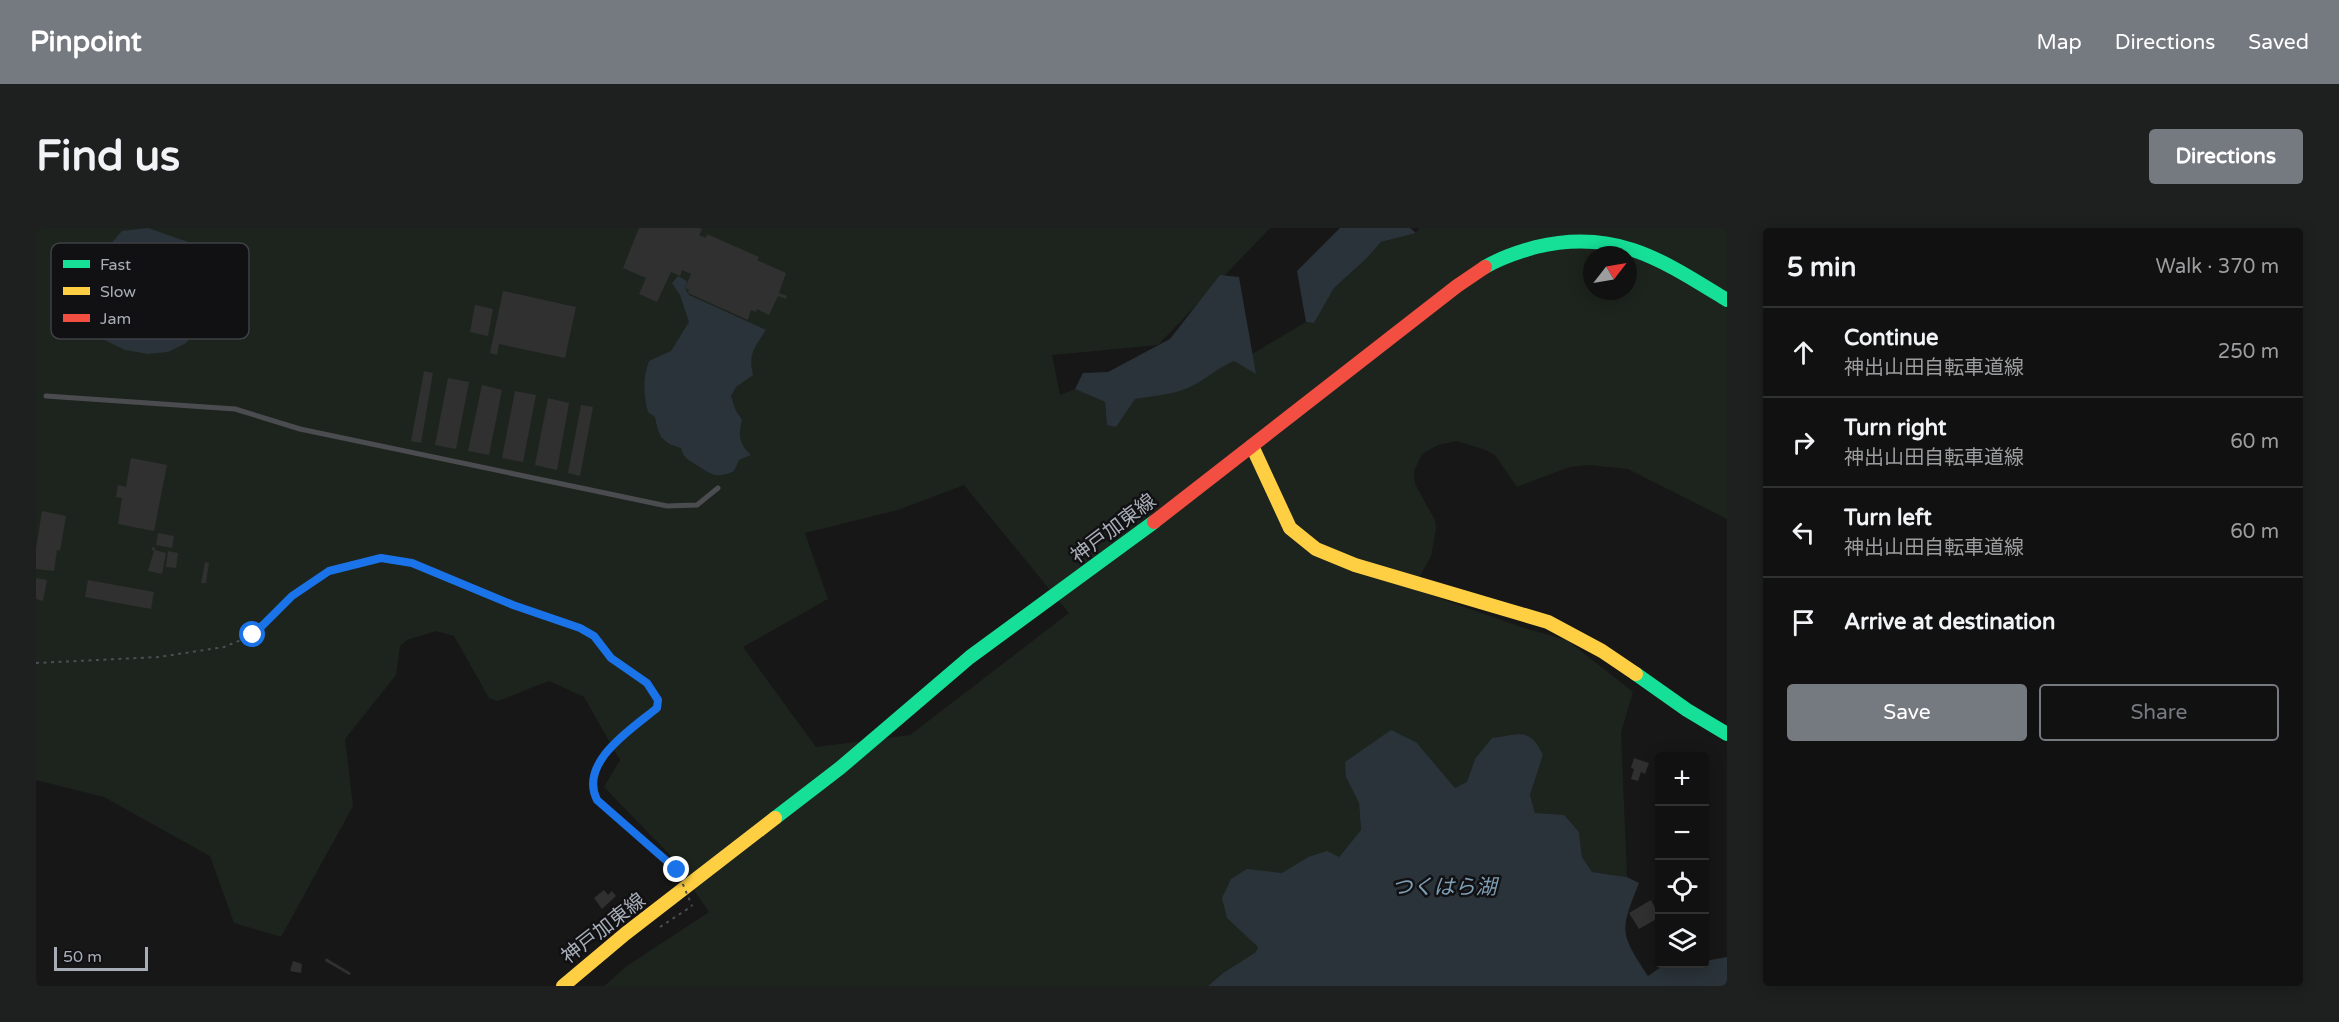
<!DOCTYPE html>
<meta charset="utf-8">
<style>
:root{--surface:#111;--page:#1e1f1f;--text:#f1f3f6;--muted:#9c9d9f;--line:#303131;--accent:#757980}
body{margin:0;font-family:"Varela Round","Noto Sans JP",sans-serif;background:var(--page);color:var(--text)}
.controls{position:absolute;right:18px;bottom:18px;display:grid;overflow:hidden;border-radius:6px;box-shadow:0 3px 15px #0003}
.controls button{width:54px;height:54px;display:grid;place-items:center;padding:0;border:0;border-bottom:2px solid var(--line);background:var(--surface);color:var(--text);font:30px sans-serif}
.compass{position:absolute;left:1547px;top:18px;width:54px;height:54px;border-radius:50%;background:var(--surface);box-shadow:0 3px 15px #0003;rotate:59deg}
.scale{position:absolute;left:18px;bottom:15px;width:94px;box-sizing:border-box;padding-left:6px;border:3px solid #a8aeb8;border-top:0;font-size:16px;line-height:21px;white-space:nowrap;color:#a8aeb8;-webkit-text-stroke:4px #111113;paint-order:stroke}
.stop{position:absolute;width:18px;height:18px;margin:-14px;border:4px solid #1a73e8;border-radius:50%;background:#fff}
.stop.end{background:#1a73e8;border-color:#fff;box-shadow:0 2px 6px #0008}
.list{margin:0;padding:0;list-style:none}
h2{display:flex;justify-content:space-between;align-items:center;height:78px;margin:0;padding:0 24px;font-size:26px}
h2 small{font-size:20px;font-weight:400;color:var(--muted)}
.list li{display:grid;grid-template-columns:39px 1fr auto;gap:18px;align-items:center;box-sizing:border-box;height:90px;padding:0 24px;border-top:2px solid var(--line)}
.list b{display:block;font-size:22px;white-space:nowrap}
.list p{margin:0;font-size:20px;white-space:nowrap;color:var(--muted)}
.list em{font-size:20px;font-style:normal;color:var(--muted)}
.actions{display:flex;gap:12px;padding:18px 24px}
.actions a{flex:1;padding:14px 0;border:2px solid var(--accent);border-radius:6px;text-align:center;font-size:21px;color:var(--accent)}
.actions .main{background:var(--accent);color:#fff}
.icon{flex:none;width:33px;height:33px;fill:none;stroke:currentColor;stroke-width:2;stroke-linecap:round;stroke-linejoin:round}
.map{position:relative;flex:none;width:1691px;height:758px;overflow:hidden;border-radius:6px}
header{display:flex;align-items:center;gap:36px;box-sizing:border-box;height:84px;padding:0 30px;background:var(--accent);color:#fff}
header strong{font-size:28px}
nav{display:flex;gap:33px;margin-inline-start:auto;font-size:21px}
.intro{display:flex;align-items:center;justify-content:space-between;box-sizing:border-box;height:144px;padding:0 36px}
h1{margin:0;font-size:42px}
.button{padding:15px 27px;border-radius:6px;background:var(--accent);color:#fff;font-size:21px;font-weight:700}
main{display:flex;gap:36px;padding:0 36px}
aside{flex:1;background:var(--surface);border-radius:6px;box-shadow:0 3px 15px #0003}
.map>svg:first-child{display:block}
.green{fill:#1d241d;fill-rule:evenodd}
.water{fill:#2a3339}
.building{fill:#303031}
.lines{fill:none;stroke-linecap:round;stroke-linejoin:round}
.path{stroke:#4d4e52;stroke-width:2;stroke-dasharray:3 4.5;stroke-linecap:butt}
.lane{stroke:#4b4c50;stroke-width:5}
.fast{stroke:#16e098;stroke-width:14}
.slow{stroke:#ffcf43;stroke-width:14}
.jam{stroke:#f24e42;stroke-width:14}
.path-bridge{stroke:#4d4e52;stroke-width:2;stroke-dasharray:3 4.5;stroke-linecap:butt}
.route{stroke:#1a73e8;stroke-width:8}
.labels{text-anchor:middle;stroke-width:5;stroke-linejoin:round;paint-order:stroke}
.street-label{font-size:20px;fill:#a8aeb8;stroke:#111113}
.water-label{font-size:21px;font-style:italic;fill:#7e9eb4;stroke:#111113}
.key{fill:#111113;stroke:#3e4045;stroke-width:1.5}
.key-label{font-size:16px;fill:#a8aeb8}
</style>
<header>
<strong>Pinpoint</strong>
<nav><a>Map</a><a>Directions</a><a>Saved</a></nav>
</header>
<div class="intro"><h1>Find us</h1><a class="button">Directions</a></div>
<main>
<div class="map">
<svg width="1691" height="758" viewBox="0 0 1691 758">
<rect width="100%" height="100%" fill="#171717"/>
<!-- green -->
<path class="green" d="M0,0H1234L1122,117L1016,127L1024,167L1039,161L1069,174L1071,196L1099,171L1133,165L1153,159L1184,139L1198,133L1219,145L1216,126L1270,94L1278,95L1298,60L1330,31L1345,14L1380,5L1384,0H1691V291L1592,241L1553,237L1534,239L1481,259L1459,227L1450,222L1420,213L1402,217L1386,226L1378,243L1379,256L1399,292L1400,301L1395,328L1377,361L1488,400L1531,412L1597,464L1585,504L1591,649L1556,644L1546,629L1543,604L1499,585L1494,567L1507,527L1439,531L1431,555L1419,560L1381,515L1310,549L1323,575L1325,602L1303,629H1272L1247,645H1242L1219,714L1222,719L1220,724L1187,745L1172,758H568L591,738L673,684L634,627L568,559L584,532L548,469L513,453L462,473L453,470L418,408L400,403L371,412L364,418L360,447L309,511L317,578L245,709L198,695L174,628L68,569L0,552ZM1556,27H1592V63H1556ZM928,257L1033,385L874,507L780,519L707,419L792,371L769,305L862,282Z"/>
<!-- water -->
<g class="water">
<path d="M112,0L169,20L184,38L183,57L191,86L177,98L158,105L150,115L132,124L112,126L89,122L60,108L59,90L66,26L86,3Z"/>
<path d="M1304,0H1374L1380,5L1345,14L1330,31L1298,60L1278,95L1270,94L1261,43Z"/>
<path d="M1184,47L1203,49L1220,146L1198,133C1181,140 1168,153 1152,160C1135,167 1117,168 1099,171L1080,199L1071,197L1069,174L1039,161L1047,145L1072,144L1134,111Z"/>
<path d="M642,48L651,53L649,60L653,67L730,102C718,120 712,126 717,147L700,159L695,168L699,181L706,192C702,208 703,216 715,227L703,232L698,243C681,251 676,247 662,238C653,232 648,231 645,220C625,214 623,209 619,189L612,184C607,165 607,150 613,133L635,123L653,94L644,67L636,55Z"/>
<path d="M1355,502L1381,515L1419,560L1431,554L1439,531L1456,510C1484,507 1493,498 1507,527L1494,567L1499,585L1528,587L1543,604L1546,629L1556,644L1591,649L1603,655C1584,703 1583,704 1612,748L1628,737L1668,736L1669,733L1691,729V758H1172L1187,745L1220,724L1222,719L1191,690L1186,670L1195,651L1211,641L1246,645L1272,629L1291,623L1303,629L1325,602L1323,575L1310,549L1309,534Z"/>
</g>
<!-- building -->
<g class="building">
<path d="M603,0H662L666,1L663,7L670,10L671,6L723,29L721,32L750,45L743,65L751,68L750,71L742,68L733,87L721,81L720,84L715,82L712,92L652,65L653,62L649,60L655,46L646,42L644,48L635,44L621,74L603,66L610,50L587,40Z"/>
<path d="M467,63L540,79L529,130L463,116L461,127L454,125Z"/>
<path d="M439,77L457,81L452,108L434,104Z"/>
<path d="M388,143L397,145L385,215L375,213Z"/>
<path d="M412,150L433,154L420,221L399,217Z"/>
<path d="M446,157L466,162L453,227L432,223Z"/>
<path d="M479,163L500,167L487,234L466,230Z"/>
<path d="M512,170L533,175L521,242L499,237Z"/>
<path d="M545,177L557,179L544,248L532,245Z"/>
<path d="M95,230L131,237L118,303L82,296L86,270L80,269L82,257L90,259Z"/>
<path d="M6,283L30,288L24,323L21,322L18,343L0,341V321Z"/>
<path d="M122,305L138,308L136,320L120,317Z"/>
<path d="M116,319L119,320V322L130,325L126,346L112,343L118,323L116,322Z"/>
<path d="M132,323L142,325L140,340L130,339Z"/>
<path d="M169,334L173,335L170,355H165Z"/>
<path d="M0,350L11,352L7,373L0,371Z"/>
<path d="M52,352L118,364L115,381L49,369Z"/>
<path d="M1598,530L1613,535L1609,546L1605,544L1602,553L1595,551L1598,541L1595,540Z"/>
<path d="M568,662L572,667L576,663L580,668L566,681L558,670Z"/>
<path d="M1615,672L1624,689L1603,701L1593,685Z"/>
<path d="M290,730L315,745L313,747L289,733Z"/>
<path d="M257,733L266,736L265,745L254,743Z"/>
</g>
<g class="lines">
<!-- path -->
<g class="path">
<path d="M0,435L123,429L188,419L217,407L256,368L293,343L345,330L376,335L476,377L544,401L558,408L575,430L584,437L599,445L611,455L623,472L621,480C597,500 542,534 561,571L641,642"/>
<path d="M624,699L656,678"/>
</g>
<!-- lane -->
<path class="lane" d="M10,168L199,181L264,201L631,278L661,277L682,260"/>
<!-- fast -->
<g class="fast">
<path d="M1449,39C1466,29 1482,24 1500,19C1580,0 1626,32 1691,72"/>
<path d="M1600,446L1651,482L1691,506"/>
<path d="M739,590L804,540L934,429L1118,294"/>
</g>
<!-- slow -->
<g class="slow">
<path d="M1216,218L1254,300L1280,321L1319,337L1512,394L1566,423L1600,446"/>
<path d="M527,758L589,706L739,590"/>
</g>
<!-- jam -->
<path class="jam" d="M1118,294L1421,58L1449,39"/>
<!-- path-bridge -->
<path class="path-bridge" d="M641,642L656,678"/>
</g>
<g class="lines">
<!-- route -->
<path class="route" d="M217,407L256,368L293,343L345,330L376,335L477,377L544,400L558,408L575,430L611,455L622,472L621,480C597,500 542,534 561,572L641,642"/>
</g>
<g class="labels">
<!-- street labels -->
<g class="street-label">
<text transform="translate(1077 300) rotate(-37)" y="7">神戸加東線</text>
<text transform="translate(567 700) rotate(-38)" y="7">神戸加東線</text>
</g>
<!-- water labels -->
<g class="water-label">
<text x="1408" y="666">つくはら湖</text>
</g>
</g>
<!-- legend -->
<rect x="15" y="15" width="198" height="96" rx="9" class="key"/>
<rect x="27" y="32" width="27" height="8" fill="#16e098"/>
<rect x="27" y="59" width="27" height="8" fill="#ffcf43"/>
<rect x="27" y="86" width="27" height="8" fill="#f24e42"/>
<g class="key-label">
<text x="64" y="42">Fast</text>
<text x="64" y="69">Slow</text>
<text x="64" y="96">Jam</text>
</g>
</svg>
<div class="controls">
<button>+</button>
<button>−</button>
<button><svg class="icon" aria-label="locate" viewBox="0 0 24 24"><circle cx="12" cy="12" r="6"/><path d="M12 2v4M12 18v4M2 12h4M18 12h4"/></svg></button>
<button><svg class="icon" aria-label="layers" viewBox="0 0 24 24"><path d="M12 4l9 5-9 5-9-5zM3 14l9 5 9-5"/></svg></button>
</div>
<svg class="compass" viewBox="-18 -18 36 36"><path d="M0-13l5 13h-10z" fill="#e53935"/><path d="M0 13l5-13h-10z" fill="#9c9d9f"/></svg>
<div class="scale">50 m</div>
<div class="stop" style="left:217px;top:407px"></div>
<div class="stop end" style="left:641px;top:642px"></div>
</div>
<aside>
<h2>5 min<small>Walk · 370 m</small></h2>
<ul class="list">
<li><svg class="icon" aria-label="ahead" viewBox="0 0 24 24"><path d="M12 20V5M6 11l6-6 6 6"/></svg><div><b>Continue</b><p>神出山田自転車道線</p></div><em>250 m</em></li>
<li><svg class="icon" aria-label="right" viewBox="0 0 24 24"><path d="M7 20v-9h11M14 6l5 5-5 5"/></svg><div><b>Turn right</b><p>神出山田自転車道線</p></div><em>60 m</em></li>
<li><svg class="icon" aria-label="left" viewBox="0 0 24 24"><path d="M17 20v-9H6M10 6l-5 5 5 5"/></svg><div><b>Turn left</b><p>神出山田自転車道線</p></div><em>60 m</em></li>
<li><svg class="icon" aria-label="arrive" viewBox="0 0 24 24"><path d="M6 21V4h12l-3 4 3 4H6"/></svg><div><b>Arrive at destination</b></div></li>
</ul>
<div class="actions"><a class="main">Save</a><a>Share</a></div>
</aside>
</main>
